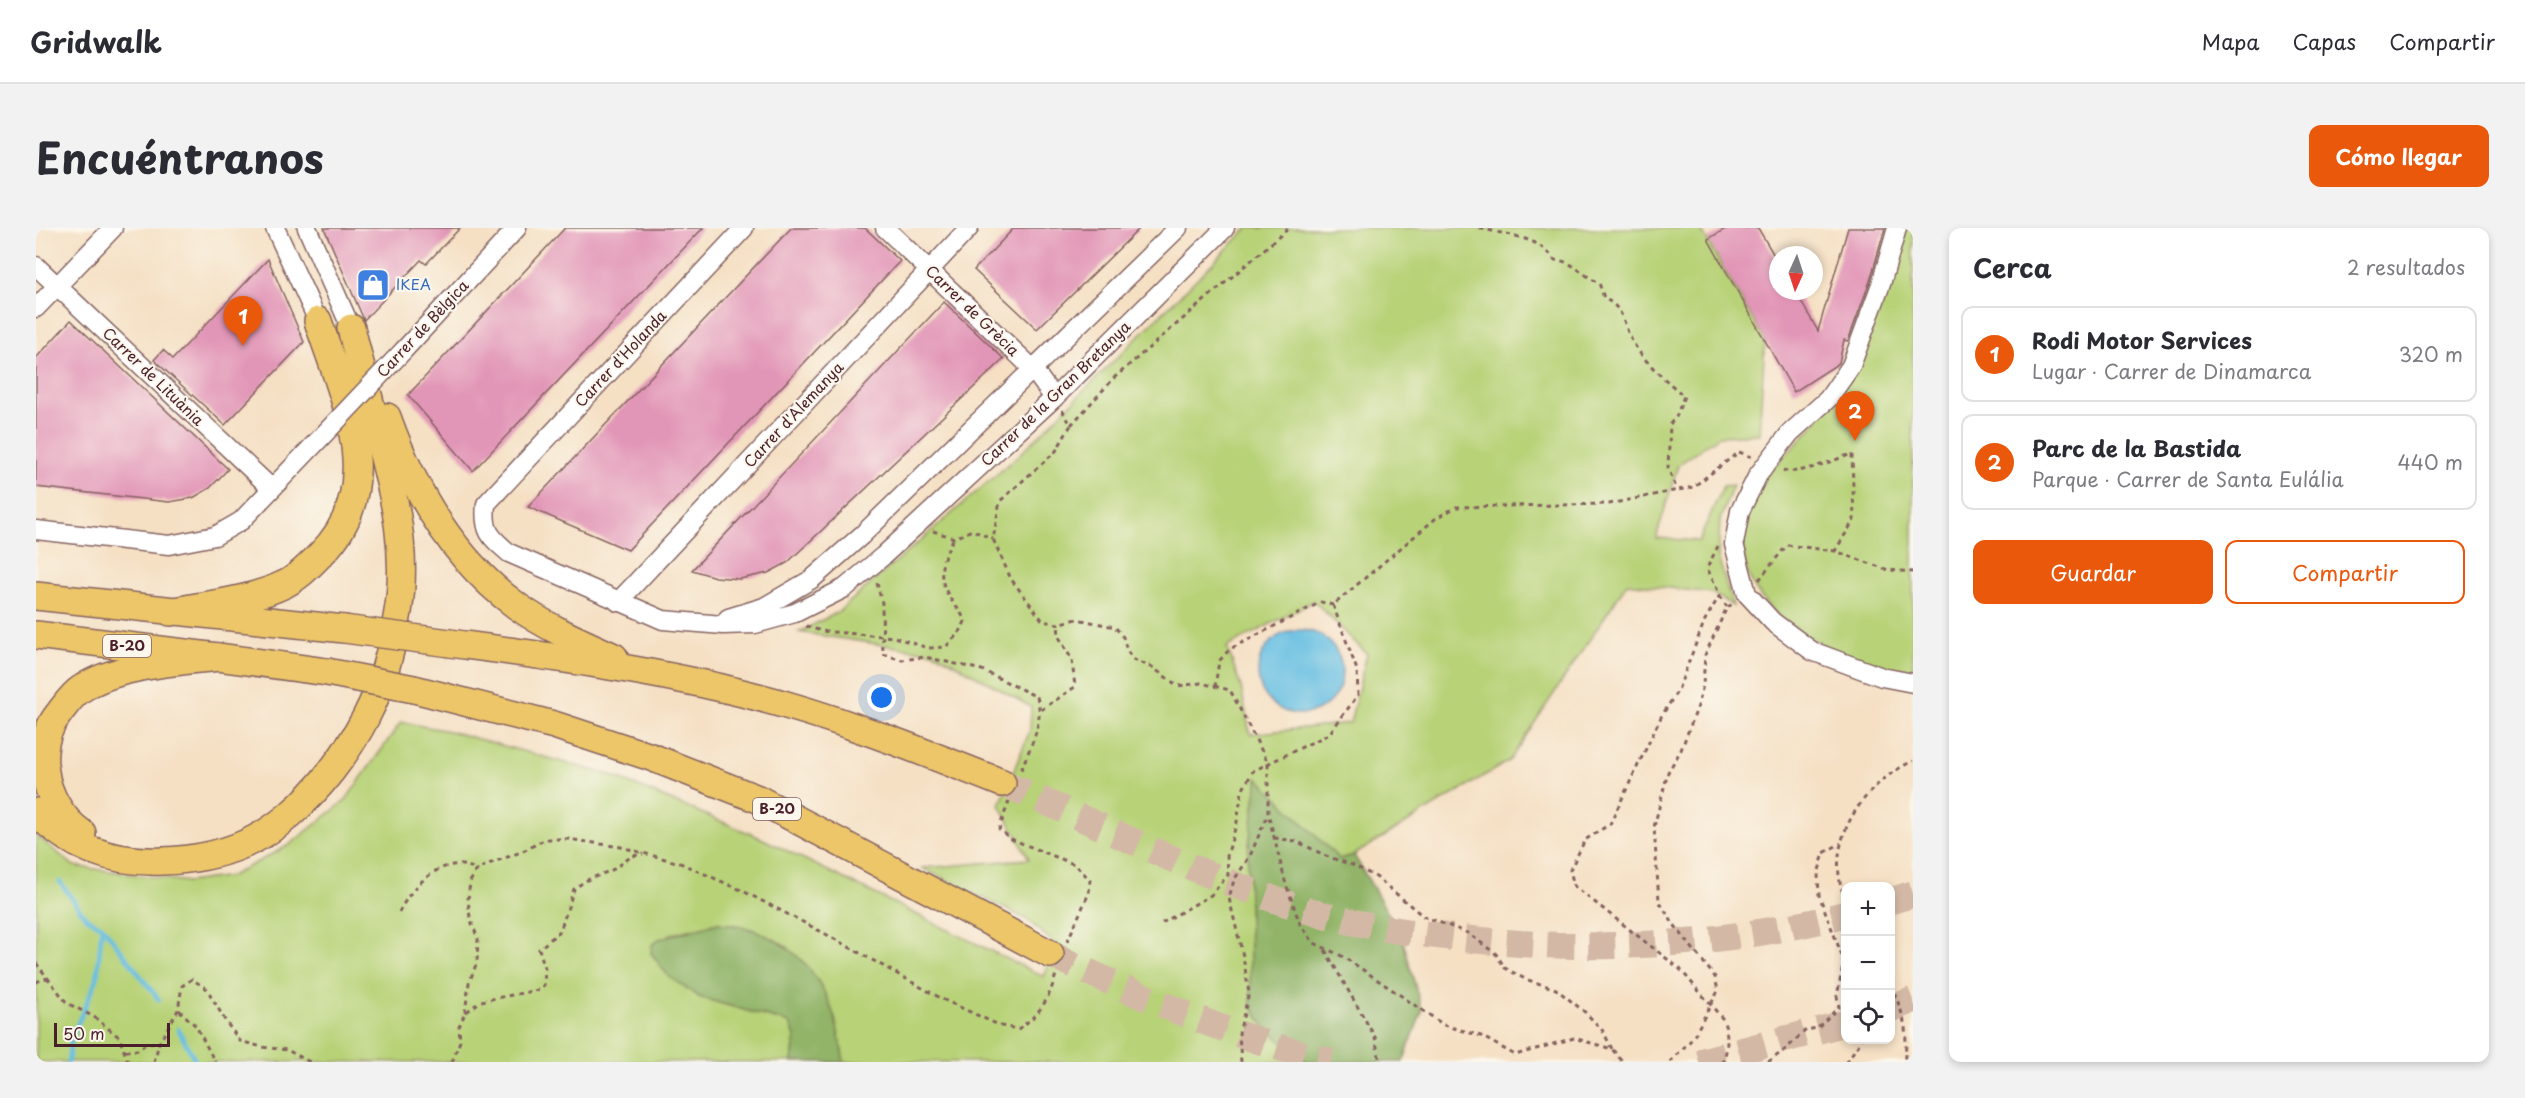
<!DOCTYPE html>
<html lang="es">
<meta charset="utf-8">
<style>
:root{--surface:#fff;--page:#f2f2f3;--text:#2b2b33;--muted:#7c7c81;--line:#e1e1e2;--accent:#ea580c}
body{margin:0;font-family:"Playpen Sans",sans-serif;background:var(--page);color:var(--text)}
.controls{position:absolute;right:18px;bottom:18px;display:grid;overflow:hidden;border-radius:12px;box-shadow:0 3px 9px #0003}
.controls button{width:54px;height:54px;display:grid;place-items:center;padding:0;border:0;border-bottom:2px solid var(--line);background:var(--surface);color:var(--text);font:30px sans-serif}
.compass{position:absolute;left:1733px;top:18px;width:54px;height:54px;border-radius:50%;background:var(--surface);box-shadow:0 3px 9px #0003;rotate:183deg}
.scale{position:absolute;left:18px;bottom:15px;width:116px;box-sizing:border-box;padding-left:6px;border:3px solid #4a1f2b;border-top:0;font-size:16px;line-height:21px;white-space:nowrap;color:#4a1f2b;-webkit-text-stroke:4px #fbf7ec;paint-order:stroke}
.you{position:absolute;left:846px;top:470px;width:21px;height:21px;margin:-15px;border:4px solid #fff;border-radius:50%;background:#1a73e8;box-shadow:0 0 0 9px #1a73e833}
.badge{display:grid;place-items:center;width:39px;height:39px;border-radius:50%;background:var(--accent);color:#fff;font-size:20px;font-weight:700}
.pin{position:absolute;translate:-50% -50px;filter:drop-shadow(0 2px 3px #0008)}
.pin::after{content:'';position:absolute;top:32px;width:21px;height:18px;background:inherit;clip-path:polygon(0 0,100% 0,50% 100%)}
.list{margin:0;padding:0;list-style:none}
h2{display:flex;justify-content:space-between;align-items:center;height:78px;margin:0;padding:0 24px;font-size:26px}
h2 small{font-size:20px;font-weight:400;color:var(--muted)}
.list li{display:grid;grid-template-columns:39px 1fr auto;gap:18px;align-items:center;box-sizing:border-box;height:96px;margin:0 12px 12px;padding:0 12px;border:2px solid var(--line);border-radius:12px}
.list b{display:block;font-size:22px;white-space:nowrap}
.list p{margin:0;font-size:20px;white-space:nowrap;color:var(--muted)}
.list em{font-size:20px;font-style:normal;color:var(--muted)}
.actions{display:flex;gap:12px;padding:18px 24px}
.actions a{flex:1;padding:14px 0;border:2px solid var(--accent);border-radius:12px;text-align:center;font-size:21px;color:var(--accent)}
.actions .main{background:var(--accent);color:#fff}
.icon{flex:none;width:33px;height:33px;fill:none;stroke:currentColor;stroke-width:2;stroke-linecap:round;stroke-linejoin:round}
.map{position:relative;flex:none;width:1877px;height:834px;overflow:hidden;border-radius:12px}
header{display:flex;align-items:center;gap:36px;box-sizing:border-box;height:84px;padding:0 30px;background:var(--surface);border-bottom:2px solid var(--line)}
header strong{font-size:28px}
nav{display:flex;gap:33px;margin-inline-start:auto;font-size:21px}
.intro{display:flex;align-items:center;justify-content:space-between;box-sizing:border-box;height:144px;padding:0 36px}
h1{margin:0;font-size:42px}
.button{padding:15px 27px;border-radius:12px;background:var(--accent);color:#fff;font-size:21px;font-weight:700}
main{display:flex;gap:36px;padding:0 36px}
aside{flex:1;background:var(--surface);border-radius:12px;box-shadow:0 3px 9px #0003}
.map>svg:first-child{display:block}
.green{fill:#b7d277;stroke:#807851;stroke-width:1.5;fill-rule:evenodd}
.forest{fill:#91b468;stroke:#6e6a4a;stroke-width:1.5}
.water{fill:#65bee2;stroke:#586e86;stroke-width:1.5}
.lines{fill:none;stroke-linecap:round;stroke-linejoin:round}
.stream{stroke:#65bee2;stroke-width:4.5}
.building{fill:#e296b7}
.highway-tunnel{stroke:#d3b9a5;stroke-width:27;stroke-dasharray:27 14;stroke-linecap:butt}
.minor-casing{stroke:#866361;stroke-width:21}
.highway-casing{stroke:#866361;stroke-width:30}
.path{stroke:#866361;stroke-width:3;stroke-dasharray:4.5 4.5;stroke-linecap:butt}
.minor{stroke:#fff;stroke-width:18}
.highway{stroke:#ecc669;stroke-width:27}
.minor-bridge-casing{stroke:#866361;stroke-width:21;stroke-linecap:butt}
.highway-bridge-casing{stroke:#866361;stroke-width:30;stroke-linecap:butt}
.minor-bridge{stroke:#fff;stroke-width:18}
.highway-bridge{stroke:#ecc669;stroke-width:27}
.labels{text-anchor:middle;stroke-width:4.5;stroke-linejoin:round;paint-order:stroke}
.shield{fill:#fbf7ec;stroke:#7f6065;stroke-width:1.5}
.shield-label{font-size:14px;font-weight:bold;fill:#4a1f2b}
.shop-label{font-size:15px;fill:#366cbe;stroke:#fbf7ec;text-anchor:start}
.street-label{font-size:15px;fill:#4a1f2b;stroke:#fbf7ec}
</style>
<header>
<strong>Gridwalk</strong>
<nav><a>Mapa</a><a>Capas</a><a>Compartir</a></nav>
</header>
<div class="intro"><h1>Encuéntranos</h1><a class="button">Cómo llegar</a></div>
<main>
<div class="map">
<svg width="1877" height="834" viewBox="0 0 1877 834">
<rect width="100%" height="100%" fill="#fbf7ec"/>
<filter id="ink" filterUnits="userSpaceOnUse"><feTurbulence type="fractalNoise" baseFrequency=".0167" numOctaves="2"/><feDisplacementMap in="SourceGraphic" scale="12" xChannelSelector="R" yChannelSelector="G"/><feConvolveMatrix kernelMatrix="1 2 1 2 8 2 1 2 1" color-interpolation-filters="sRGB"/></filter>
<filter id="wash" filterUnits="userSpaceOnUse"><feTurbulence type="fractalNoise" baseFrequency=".008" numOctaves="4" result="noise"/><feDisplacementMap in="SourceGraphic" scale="24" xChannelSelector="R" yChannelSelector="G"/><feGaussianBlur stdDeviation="1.35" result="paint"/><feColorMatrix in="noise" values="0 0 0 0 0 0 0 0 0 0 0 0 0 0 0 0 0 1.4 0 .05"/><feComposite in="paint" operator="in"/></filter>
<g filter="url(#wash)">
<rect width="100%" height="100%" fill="#f5e0c4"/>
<!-- green -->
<g class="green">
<path d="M1212,0H1667L1665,2L1729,112L1723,206L1683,208L1642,237L1620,310L1663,313L1687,258L1697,257L1684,292L1682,329L1697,378L1676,365L1591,355L1474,532L1318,627L1303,631L1222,551L1212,625L1215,777L1229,799L1270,834H808L798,787L751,718L719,702L700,697L682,695L635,706L616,717L663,769L754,795L759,809L756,834H0V607L38,638L152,654L195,648L253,617L309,573L365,494L413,503L574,547L725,610L1008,749L1019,716L990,691L886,640L993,631L964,577L994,502L995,479L900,425L763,404L802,384L982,228ZM1278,373L1331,426L1314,495L1214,506L1205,459L1191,419Z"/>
<path d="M1867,0H1877V446C1786,429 1662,371 1723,260C1738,233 1765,216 1782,191C1793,174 1799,151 1808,133C1827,88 1847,44 1867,0Z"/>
</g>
<!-- forest -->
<g class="forest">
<path d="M1222,550L1303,631L1318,627L1366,709L1386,783L1367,834H1270L1229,799L1215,777L1212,625Z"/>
<path d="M682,695C739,700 781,733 798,788C803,803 805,819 808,834H756L759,809L754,795L663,769L632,748L615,725L616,717L623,711Z"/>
</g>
<!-- water -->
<circle class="water" cx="1264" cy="444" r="42"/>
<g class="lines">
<!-- stream -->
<g class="stream">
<path d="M24,654L50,690L66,698L123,772"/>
<path d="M142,801L160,834"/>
<path d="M32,834L35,811L61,751L66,698"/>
</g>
</g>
<g id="blocks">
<!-- building -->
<g class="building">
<path d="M288,0H424L390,36L385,32L328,92Z"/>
<path d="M529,0H667L437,243L372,167Z"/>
<path d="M755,0H829L864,33L592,322L492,279Z"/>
<path d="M978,0H1104L1001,101L938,42Z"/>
<path d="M1691,0H1722L1742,34V63H1759L1782,103L1812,0H1849L1834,53L1812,113L1808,112L1803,135L1758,164L1672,11Z"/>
<path d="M232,31L268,114L189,197L118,132L127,122L137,131Z"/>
<path d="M908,74L968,131L751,335L732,345L704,351L679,349L656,342Z"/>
<path d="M35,92L192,241L174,260L157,270L133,274L0,259V130Z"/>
</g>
</g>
</g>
<g filter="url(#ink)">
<use href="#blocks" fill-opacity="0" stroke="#866361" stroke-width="1.5"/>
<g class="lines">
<!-- highway-tunnel -->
<g class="highway-tunnel">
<path d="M966,555C1066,597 1163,648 1267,681C1314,696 1365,704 1414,709C1545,725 1681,720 1810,686"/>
<path d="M1854,673L1877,666"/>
<path d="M1014,726C1106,770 1197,809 1295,834"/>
<path d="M1854,781L1877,772"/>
<path d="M1663,834L1810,795"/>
</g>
<defs>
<g id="minor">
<path d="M239,0L282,93"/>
<path d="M271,0L315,100"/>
<path d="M708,0L450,276C447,303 454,309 473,325L627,392L687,397L719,396L759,385L809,360L847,328L1018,170L1189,0"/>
<path d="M849,0L996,140L1018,170"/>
<path d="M1861,0L1845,56L1815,138L1792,171L1754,205L1722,247L1704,283L1698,316L1711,366L1737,394L1776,423L1846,449L1877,455"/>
<path d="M0,38L235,260"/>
<path d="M0,80L77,0"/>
<path d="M367,123L481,0"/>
<path d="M0,302L133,317L179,308L205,293L293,201"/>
<path d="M582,374L933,0"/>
<path d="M692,390L728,379L776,351L826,307L1142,0"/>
</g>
<g id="highway">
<path d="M351,189C377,262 418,332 481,378C510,399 545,414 578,429"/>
<path d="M0,368L308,401"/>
<path d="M134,384C171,376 214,373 249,356C263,349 273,338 284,327C353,260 307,169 282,93"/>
<path d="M0,407L182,429L291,444"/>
<path d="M414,415C510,428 604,440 698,463C790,485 878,520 966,555"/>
<path d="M378,461L518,497L615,529L722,571L1014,726"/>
<path d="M0,584C35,621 77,635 127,633C155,632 180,628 206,617C270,591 333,504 350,438C355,421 359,402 362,384C372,325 359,271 344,214C334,176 325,138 315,100"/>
<path d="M46,605C26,592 12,567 9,544C5,522 10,501 24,484C30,476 37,466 45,461C80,437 141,434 182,429"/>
</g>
</defs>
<!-- minor casing -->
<use href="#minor" class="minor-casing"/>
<!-- highway casing -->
<use href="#highway" class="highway-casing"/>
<!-- path -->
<g class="path">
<path d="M1444,0C1471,8 1501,7 1519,32C1538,33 1547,48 1563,55L1568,70C1591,82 1586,98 1598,116C1608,134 1632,154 1648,168L1640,189L1634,196L1632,240L1641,262"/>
<path d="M1026,182L1035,197L1020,223L964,273L957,311L975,351L1007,393L1022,396L1041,391L1079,399L1087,409L1091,423L1098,432L1116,439L1142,458L1165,455L1194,462L1232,535V585L1249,653L1264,696L1278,715L1308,729L1408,797L1445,808L1479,827L1538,810L1576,821L1587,834"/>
<path d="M1035,197L1079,149L1253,0"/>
<path d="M1747,242C1763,248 1799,231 1816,226L1818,292L1799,323"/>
<path d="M897,303L918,310L936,302L957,311"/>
<path d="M1682,318L1671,340L1684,367L1669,392L1642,462L1625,489L1574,596L1549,612L1534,642L1538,658L1644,741L1686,790C1693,803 1692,821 1687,834"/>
<path d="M1723,352L1751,317L1799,323L1852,342L1877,344"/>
<path d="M841,355L846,375L847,426L866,432L889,429L946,442L1001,469C1009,495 993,520 984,545"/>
<path d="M1684,368L1691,379"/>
<path d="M770,398L785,403L858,409L892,420L910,419L926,401L929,393C926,385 921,380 916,373C900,350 904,333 918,310"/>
<path d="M1179,459L1183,433L1194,421L1285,374L1297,377"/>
<path d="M1005,482L1039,459L1036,432L1023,409L1022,396"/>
<path d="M973,573L963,601L975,611L1040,637L1054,652L1053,665L1031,714"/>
<path d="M1238,610L1260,613L1290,628L1319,638L1340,649L1387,688L1432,705L1460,726L1469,740L1489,751L1520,761L1550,785L1567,803L1576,821"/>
<path d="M1810,673C1785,616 1826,556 1877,533"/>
<path d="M363,684C376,657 411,622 442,643"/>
<path d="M1126,695L1175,667L1192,647L1191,628L1201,594L1206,563L1217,543L1293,506L1322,467L1321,442L1297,377L1399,291L1420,279L1573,276L1657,259L1703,224L1716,229"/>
<path d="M1289,722L1339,809L1344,834"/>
<path d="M0,735L31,775L58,789L83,809L92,834"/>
<path d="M0,754L11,750"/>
<path d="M1854,757C1868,784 1873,805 1868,834"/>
<path d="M143,782L160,798L179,834"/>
<path d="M429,785L433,755L441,734L442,711L434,690L432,671L434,654L439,644L450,637L485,624L510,611H532L585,619L644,635L705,662L786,704L908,772L965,798L982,801C1004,786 1013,772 1020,746"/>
<path d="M89,823L103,822L109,816L123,815"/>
<path d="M118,834L123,815L142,782L146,758L156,751L171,761L190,794L204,813L226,819L251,822L274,834"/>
<path d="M416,834L424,813L423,799L429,785L445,773L502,762L508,757L509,740L503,721L524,703L538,661L549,653L578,641L596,628L607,626"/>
<path d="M1205,834L1203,805L1213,765L1207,728L1193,670L1198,652L1214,628L1231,588"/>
<path d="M1634,834L1657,810L1682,763L1679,749L1636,694L1623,673L1618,599L1632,544L1645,522L1662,478L1667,457L1669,427L1691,379L1699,375"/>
<path d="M1732,834L1750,821L1770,802L1781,800L1803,779L1801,768L1808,733L1783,667L1782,646L1788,625L1805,615"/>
<path d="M1810,834L1826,812"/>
</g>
<!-- minor -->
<use href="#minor" class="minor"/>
<!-- highway -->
<use href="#highway" class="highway"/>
<defs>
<path id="minor-bridge" d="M293,201L367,123"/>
<g id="highway-bridge">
<path d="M308,401L414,415"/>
<path d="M291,444L378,461"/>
</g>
</defs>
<!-- minor-bridge casing -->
<use href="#minor-bridge" class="minor-bridge-casing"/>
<!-- highway-bridge casing -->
<use href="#highway-bridge" class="highway-bridge-casing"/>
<!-- minor-bridge -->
<use href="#minor-bridge" class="minor-bridge"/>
<!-- highway-bridge -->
<use href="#highway-bridge" class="highway-bridge"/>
</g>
</g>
<!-- icons -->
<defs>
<symbol id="shop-square" viewBox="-11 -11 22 22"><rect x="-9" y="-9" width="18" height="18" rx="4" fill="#3f7fe0" stroke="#fbf7ec"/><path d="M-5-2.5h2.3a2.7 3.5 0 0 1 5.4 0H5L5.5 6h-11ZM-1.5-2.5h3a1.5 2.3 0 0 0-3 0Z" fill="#fff"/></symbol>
</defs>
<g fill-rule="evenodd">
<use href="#shop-square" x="318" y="38" width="38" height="38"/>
</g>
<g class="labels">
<!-- shield labels -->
<g class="shield">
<rect x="67" y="407" width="48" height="22" rx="4.5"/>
<rect x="717" y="570" width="48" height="22" rx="4.5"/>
</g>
<g class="shield-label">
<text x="91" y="423">B-20</text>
<text x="741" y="586">B-20</text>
</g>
<!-- shop labels -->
<g class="shop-label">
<text x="360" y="62">IKEA</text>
</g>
<!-- street labels -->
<g class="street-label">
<text transform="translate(936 83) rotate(44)" y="5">Carrer de Grècia</text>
<text transform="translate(387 101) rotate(-47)" y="5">Carrer de Bèlgica</text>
<text transform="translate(585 131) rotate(-47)" y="5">Carrer d'Holanda</text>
<text transform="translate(117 149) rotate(44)" y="5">Carrer de Lituània</text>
<text transform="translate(1020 166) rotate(-44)" y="5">Carrer de la Gran Bretanya</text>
<text transform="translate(758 187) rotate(-47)" y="5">Carrer d'Alemanya</text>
</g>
</g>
</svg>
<div class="controls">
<button>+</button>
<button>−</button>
<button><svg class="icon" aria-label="locate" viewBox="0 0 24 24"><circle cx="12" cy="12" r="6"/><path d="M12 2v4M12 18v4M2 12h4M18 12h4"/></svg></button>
</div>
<svg class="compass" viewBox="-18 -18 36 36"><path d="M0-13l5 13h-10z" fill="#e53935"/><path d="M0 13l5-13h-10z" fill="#7c7c81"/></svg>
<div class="scale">50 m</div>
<div class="you"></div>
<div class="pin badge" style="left:207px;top:118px">1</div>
<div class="pin badge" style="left:1819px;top:213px">2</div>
</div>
<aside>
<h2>Cerca<small>2 resultados</small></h2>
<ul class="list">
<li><span class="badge">1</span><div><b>Rodi Motor Services</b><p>Lugar · Carrer de Dinamarca</p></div><em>320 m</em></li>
<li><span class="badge">2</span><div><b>Parc de la Bastida</b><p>Parque · Carrer de Santa Eulália</p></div><em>440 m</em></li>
</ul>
<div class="actions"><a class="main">Guardar</a><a>Compartir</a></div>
</aside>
</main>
